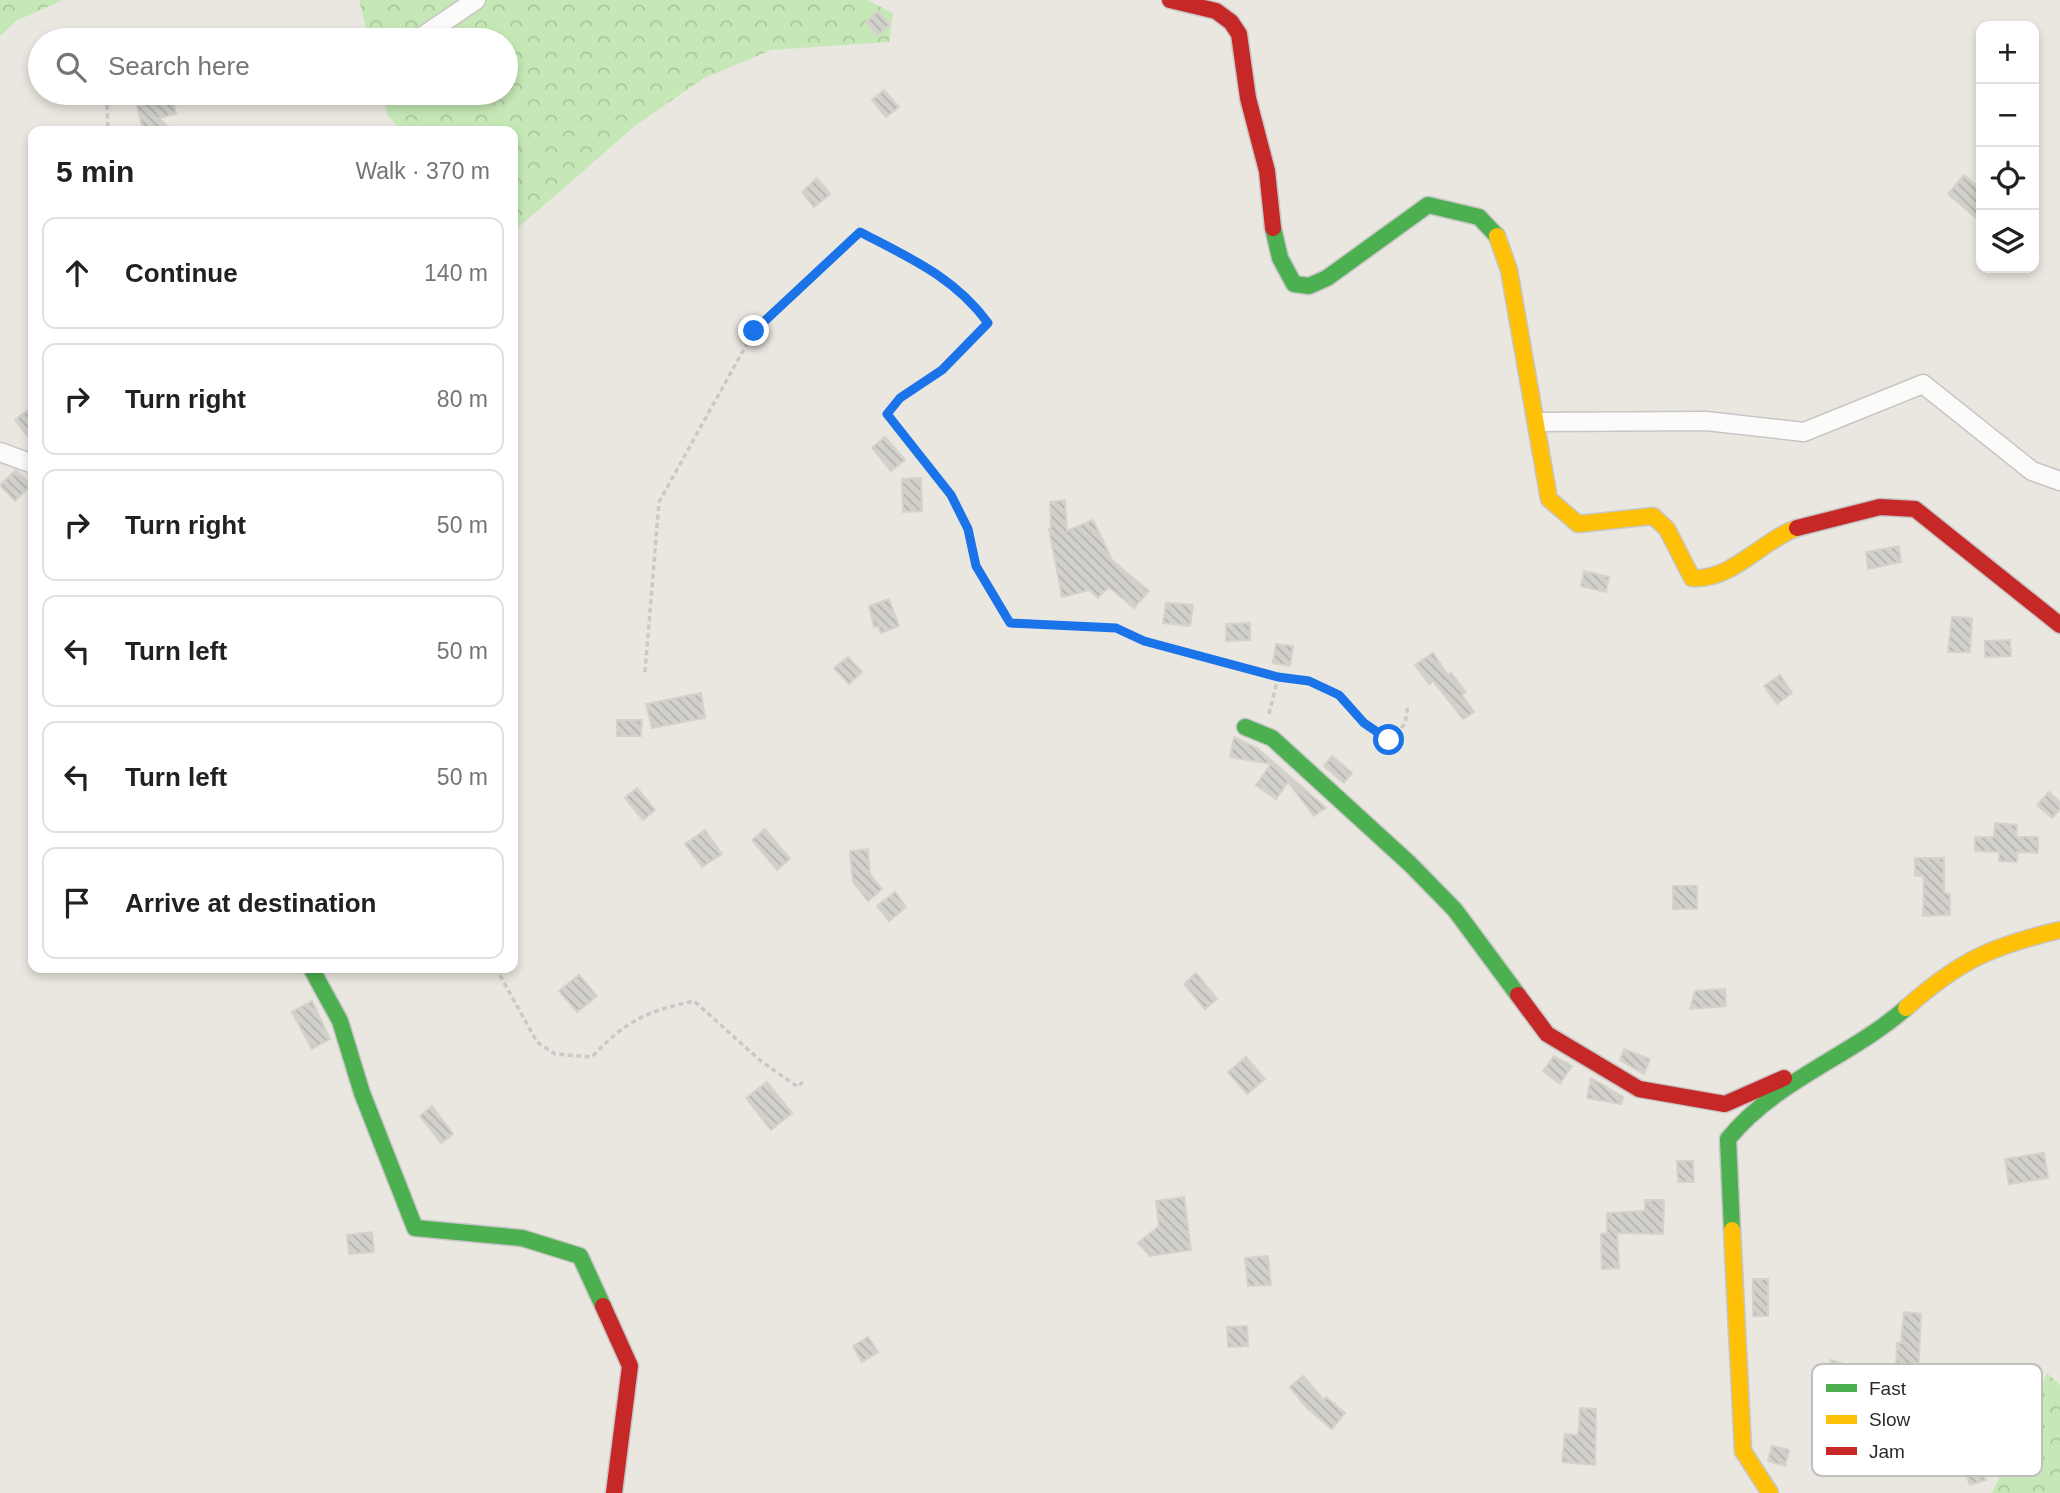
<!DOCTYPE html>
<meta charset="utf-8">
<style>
:root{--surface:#fff;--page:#f2f2f2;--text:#202124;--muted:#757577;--line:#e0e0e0}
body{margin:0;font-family:Arial,sans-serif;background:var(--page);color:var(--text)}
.controls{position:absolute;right:21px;top:21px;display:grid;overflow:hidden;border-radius:14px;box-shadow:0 4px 10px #0003}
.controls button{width:63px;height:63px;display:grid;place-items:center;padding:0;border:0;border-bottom:2px solid var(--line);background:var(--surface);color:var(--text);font:35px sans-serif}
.stop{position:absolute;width:21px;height:21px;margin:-16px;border:5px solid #1a73e8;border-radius:50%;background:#fff}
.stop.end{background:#1a73e8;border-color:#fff;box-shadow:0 2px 7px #0008}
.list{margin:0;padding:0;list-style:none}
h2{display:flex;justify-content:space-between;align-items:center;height:91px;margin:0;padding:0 28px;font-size:30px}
h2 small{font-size:23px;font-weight:400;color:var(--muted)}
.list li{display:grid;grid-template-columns:46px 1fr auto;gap:21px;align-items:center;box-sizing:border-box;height:112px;margin:0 14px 14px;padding:0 14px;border:2px solid var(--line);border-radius:14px}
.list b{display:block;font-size:26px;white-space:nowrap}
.list em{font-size:23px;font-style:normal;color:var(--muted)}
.icon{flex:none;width:38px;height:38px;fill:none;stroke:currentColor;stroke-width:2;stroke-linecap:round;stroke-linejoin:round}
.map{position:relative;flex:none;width:2060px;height:1493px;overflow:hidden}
.search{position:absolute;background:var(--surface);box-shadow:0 4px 10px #0003;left:28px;top:28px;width:490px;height:77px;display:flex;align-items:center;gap:18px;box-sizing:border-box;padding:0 24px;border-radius:38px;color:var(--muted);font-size:26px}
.panel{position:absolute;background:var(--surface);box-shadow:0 4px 10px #0003;left:28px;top:126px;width:490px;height:847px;border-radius:14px}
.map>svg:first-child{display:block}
.forest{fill:url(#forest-crowns)}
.building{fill:url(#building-back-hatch);stroke:#d5d2cc;stroke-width:2}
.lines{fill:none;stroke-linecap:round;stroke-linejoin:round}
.street-casing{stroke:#c7c6c6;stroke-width:21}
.fast-casing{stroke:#c7c6c6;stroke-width:19}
.slow-casing{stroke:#c7c6c6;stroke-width:19}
.jam-casing{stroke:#c7c6c6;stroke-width:19}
.path{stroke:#cac9c8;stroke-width:3.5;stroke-dasharray:5 3.5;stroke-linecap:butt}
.street{stroke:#fcfbfa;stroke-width:18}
.fast{stroke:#4caf50;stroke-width:16}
.slow{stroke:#ffc107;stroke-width:16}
.jam{stroke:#c62828;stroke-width:16}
.route{stroke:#1a73e8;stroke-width:9}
.key{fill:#fff;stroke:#bfbfbf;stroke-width:2}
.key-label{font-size:19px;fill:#2b2b2b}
</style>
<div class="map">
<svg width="2060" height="1493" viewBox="0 0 2060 1493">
<defs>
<pattern id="forest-crowns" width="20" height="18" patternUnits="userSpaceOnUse" patternTransform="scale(1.75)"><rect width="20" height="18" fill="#c6e8b6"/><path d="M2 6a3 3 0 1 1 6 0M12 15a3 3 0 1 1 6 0" fill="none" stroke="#aac79d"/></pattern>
<pattern id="building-back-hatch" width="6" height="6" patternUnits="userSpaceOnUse" patternTransform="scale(1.75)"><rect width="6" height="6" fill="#d2d0cb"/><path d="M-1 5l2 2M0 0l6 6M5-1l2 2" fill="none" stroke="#b4b3ae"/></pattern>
</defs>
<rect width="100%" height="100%" fill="#eae7e0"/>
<!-- forest -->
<g class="forest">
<path d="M0,0H63L16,21L0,36Z"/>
<path d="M359,0H867L893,13L889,42L771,50L704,78L635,126L513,232V131H402L388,116L382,93H506V40H369Z"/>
<path d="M2047,1373L2060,1385V1493H1992Z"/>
</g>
<!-- building -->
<g class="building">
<path d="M878,11L890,25L877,35L866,22Z"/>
<path d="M884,90L899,107L886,117L872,100Z"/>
<path d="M134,93H171L176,114L159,118L172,131H143Z"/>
<path d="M1964,175L1981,190V222L1948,194Z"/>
<path d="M817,178L830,194L814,207L802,192Z"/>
<path d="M33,406V443L15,420Z"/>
<path d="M885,437L905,460L891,471L872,448Z"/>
<path d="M16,470L31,485L15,501L0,485Z"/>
<path d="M921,478L922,511L903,512L902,479Z"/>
<path d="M1065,500L1067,531L1093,520L1112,560L1149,591L1134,608L1109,587L1098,598L1090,590L1062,597L1049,529L1051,528L1050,502Z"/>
<path d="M1899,546L1901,562L1868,569L1866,552Z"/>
<path d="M1584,571L1609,577L1606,592L1581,586Z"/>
<path d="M889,599L899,626L881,633L878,626L874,627L869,606Z"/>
<path d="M1166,603L1193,605L1190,626L1163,623Z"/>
<path d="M1952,617L1972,618L1970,652H1948Z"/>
<path d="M1250,623V640L1226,641V624Z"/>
<path d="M2010,640L2011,656L1985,657V641Z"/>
<path d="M1276,644L1293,646L1290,666L1273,663Z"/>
<path d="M1433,653L1448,675L1451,673L1466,692L1462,695L1474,712L1463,719L1433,681L1429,684L1415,665Z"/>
<path d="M848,657L862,672L849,684L834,668Z"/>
<path d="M1780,675L1792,693L1777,704L1764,686Z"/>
<path d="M701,693L705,718L652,728L646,704Z"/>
<path d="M617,720H642L641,736H617Z"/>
<path d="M1234,737L1257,748L1326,808L1314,816L1288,782L1276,799L1256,785L1271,764L1230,757Z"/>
<path d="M1332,756L1352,773L1344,783L1324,766Z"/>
<path d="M637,788L655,810L643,820L625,798Z"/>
<path d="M2049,792L2060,802V809L2052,818L2037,805Z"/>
<path d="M1995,823L2017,825L2016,837H2038V853L2017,852V862L1999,861V852L1975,851V837H1994Z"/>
<path d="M765,829L790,859L777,870L752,840Z"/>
<path d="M705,830L722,854L702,867L685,844Z"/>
<path d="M868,849L870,874L882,889L868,901L853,882L850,851Z"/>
<path d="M1915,858H1944V893L1950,894V915L1923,916L1924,876H1915Z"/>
<rect x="1673" y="886" width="24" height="23"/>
<path d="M895,892L906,907L889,921L877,906Z"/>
<path d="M1196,973L1217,999L1205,1009L1184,984Z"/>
<path d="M579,975L597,996L577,1012L559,991Z"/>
<path d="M1725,989L1726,1006L1690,1009L1695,991Z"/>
<path d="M312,1001L330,1039L312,1049L292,1012Z"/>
<path d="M1624,1049L1650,1059L1644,1074L1620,1060Z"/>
<path d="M1554,1056L1572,1066L1560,1084L1543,1071Z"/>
<path d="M1246,1057L1265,1079L1247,1094L1228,1072Z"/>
<path d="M1591,1078L1623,1097L1621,1104L1587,1098Z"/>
<path d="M767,1082L792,1113L771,1130L746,1098Z"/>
<path d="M432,1106L453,1134L441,1143L420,1116Z"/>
<path d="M2044,1153L2048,1178L2009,1184L2005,1159Z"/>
<path d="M1677,1161H1693L1694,1182H1678Z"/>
<path d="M1184,1197L1191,1250L1150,1256L1138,1243L1159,1226L1156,1201Z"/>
<path d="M1645,1200H1664L1663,1234L1617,1233L1619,1268L1602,1269L1601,1234L1610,1233H1607V1213L1645,1211Z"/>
<path d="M372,1232L374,1252L349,1254L347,1235Z"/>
<path d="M1268,1256L1271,1285L1248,1286L1245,1258Z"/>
<rect x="1753" y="1279" width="15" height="37"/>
<path d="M1904,1312L1921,1314L1917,1397L1895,1396L1897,1343H1901Z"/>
<path d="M1247,1326L1248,1346L1228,1347L1227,1327Z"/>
<path d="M868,1337L878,1352L862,1362L853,1346Z"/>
<path d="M1831,1360L1847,1365L1839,1387L1823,1382Z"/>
<path d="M1303,1376L1324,1400L1326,1397L1345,1413L1332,1429L1307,1408L1290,1387Z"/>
<path d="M1580,1408L1596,1409L1595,1465L1562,1462L1565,1434L1578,1435Z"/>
<path d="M1772,1446L1789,1450L1785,1466L1768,1461Z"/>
<path d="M1976,1453L1986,1480L1970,1485L1960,1459Z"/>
</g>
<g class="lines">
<defs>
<g id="street">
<path d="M417,40L476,0"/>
<path d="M90,94L96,93"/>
<path d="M1538,422L1706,421L1804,432L1923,384L2032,471L2060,481"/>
<path d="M0,452L33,464"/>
</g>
<g id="fast">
<path d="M1273,228L1280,258L1294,284L1309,286L1327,278L1428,205L1479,217L1497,236"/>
<path d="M1245,727L1272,738L1410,864L1455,910L1518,995"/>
<path d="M311,968L340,1021L362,1093L415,1228L522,1238L580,1256L603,1306"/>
<path d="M1732,1230L1728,1139C1776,1080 1850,1057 1906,1008"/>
</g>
<g id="slow">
<path d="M1497,236L1509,270L1549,499L1578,524L1653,516L1667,529L1692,578C1732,581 1762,540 1797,528"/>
<path d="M1906,1008C1959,961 1991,946 2060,930"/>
<path d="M1732,1230L1743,1451L1770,1493"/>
</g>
<g id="jam">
<path d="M1170,0L1216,11L1231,22L1239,34L1248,98L1267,171L1273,228"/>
<path d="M1797,528L1880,507L1915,509L2060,625"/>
<path d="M1518,995L1547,1034L1639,1089L1725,1104L1784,1078"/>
<path d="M603,1306L630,1366L614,1493"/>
</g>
</defs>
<!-- street casing -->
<use href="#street" class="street-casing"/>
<!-- fast casing -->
<use href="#fast" class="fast-casing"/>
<!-- slow casing -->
<use href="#slow" class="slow-casing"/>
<!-- jam casing -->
<use href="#jam" class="jam-casing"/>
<!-- path -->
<g class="path">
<path d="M107,105L108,131"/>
<path d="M645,672L659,502L754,331L860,232C909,258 954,277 988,323L942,370L900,398L887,414L951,495L968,529L976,566L1010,623L1116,628L1144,641L1278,677"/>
<path d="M1269,714L1278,677L1309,682L1339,695L1364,723L1389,740L1405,724L1408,705"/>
<path d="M496,968L537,1042L555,1054L592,1057C625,1021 647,1011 694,1001L762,1062L798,1087L805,1079"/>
</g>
<!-- street -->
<use href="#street" class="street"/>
<!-- fast -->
<use href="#fast" class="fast"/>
<!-- slow -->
<use href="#slow" class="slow"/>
<!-- jam -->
<use href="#jam" class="jam"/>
</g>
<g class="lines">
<!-- route -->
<path class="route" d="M754,331L860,232C910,258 954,277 988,323L942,370L900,398L887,414L951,495L968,529L976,566L1010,623L1116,628L1144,641L1278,677L1309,681L1339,695L1364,723L1389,740"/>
</g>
<!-- legend -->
<rect x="1812" y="1364" width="230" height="112" rx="10" class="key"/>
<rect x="1826" y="1384" width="31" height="8" fill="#4caf50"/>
<rect x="1826" y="1415" width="31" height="9" fill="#ffc107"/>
<rect x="1826" y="1447" width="31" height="8" fill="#c62828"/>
<g class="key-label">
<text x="1869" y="1395">Fast</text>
<text x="1869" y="1426">Slow</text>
<text x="1869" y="1458">Jam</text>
</g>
</svg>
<div class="controls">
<button>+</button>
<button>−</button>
<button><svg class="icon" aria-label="locate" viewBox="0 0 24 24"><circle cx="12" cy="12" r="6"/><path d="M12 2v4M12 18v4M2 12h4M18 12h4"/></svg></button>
<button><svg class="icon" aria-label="layers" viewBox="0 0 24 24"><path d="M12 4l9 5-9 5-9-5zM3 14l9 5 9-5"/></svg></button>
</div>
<div class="stop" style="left:1389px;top:740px"></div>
<div class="stop end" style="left:754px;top:331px"></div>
<div class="search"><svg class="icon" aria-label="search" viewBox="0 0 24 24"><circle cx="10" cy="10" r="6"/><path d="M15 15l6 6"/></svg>Search here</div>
<section class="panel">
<h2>5 min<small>Walk · 370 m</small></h2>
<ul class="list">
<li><svg class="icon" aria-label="ahead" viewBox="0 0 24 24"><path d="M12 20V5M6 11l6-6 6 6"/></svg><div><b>Continue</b></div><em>140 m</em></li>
<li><svg class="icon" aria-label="right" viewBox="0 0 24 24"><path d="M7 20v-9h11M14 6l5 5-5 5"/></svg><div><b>Turn right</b></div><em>80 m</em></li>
<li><svg class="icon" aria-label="right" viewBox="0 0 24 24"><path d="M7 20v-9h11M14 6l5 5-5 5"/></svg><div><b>Turn right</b></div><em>50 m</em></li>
<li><svg class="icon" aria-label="left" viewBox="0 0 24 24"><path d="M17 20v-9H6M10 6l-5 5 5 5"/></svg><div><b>Turn left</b></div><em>50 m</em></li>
<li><svg class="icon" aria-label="left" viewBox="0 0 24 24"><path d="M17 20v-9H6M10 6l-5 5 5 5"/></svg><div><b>Turn left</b></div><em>50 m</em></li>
<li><svg class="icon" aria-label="arrive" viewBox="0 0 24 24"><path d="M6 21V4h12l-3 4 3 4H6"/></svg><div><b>Arrive at destination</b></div></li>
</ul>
</section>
</div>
